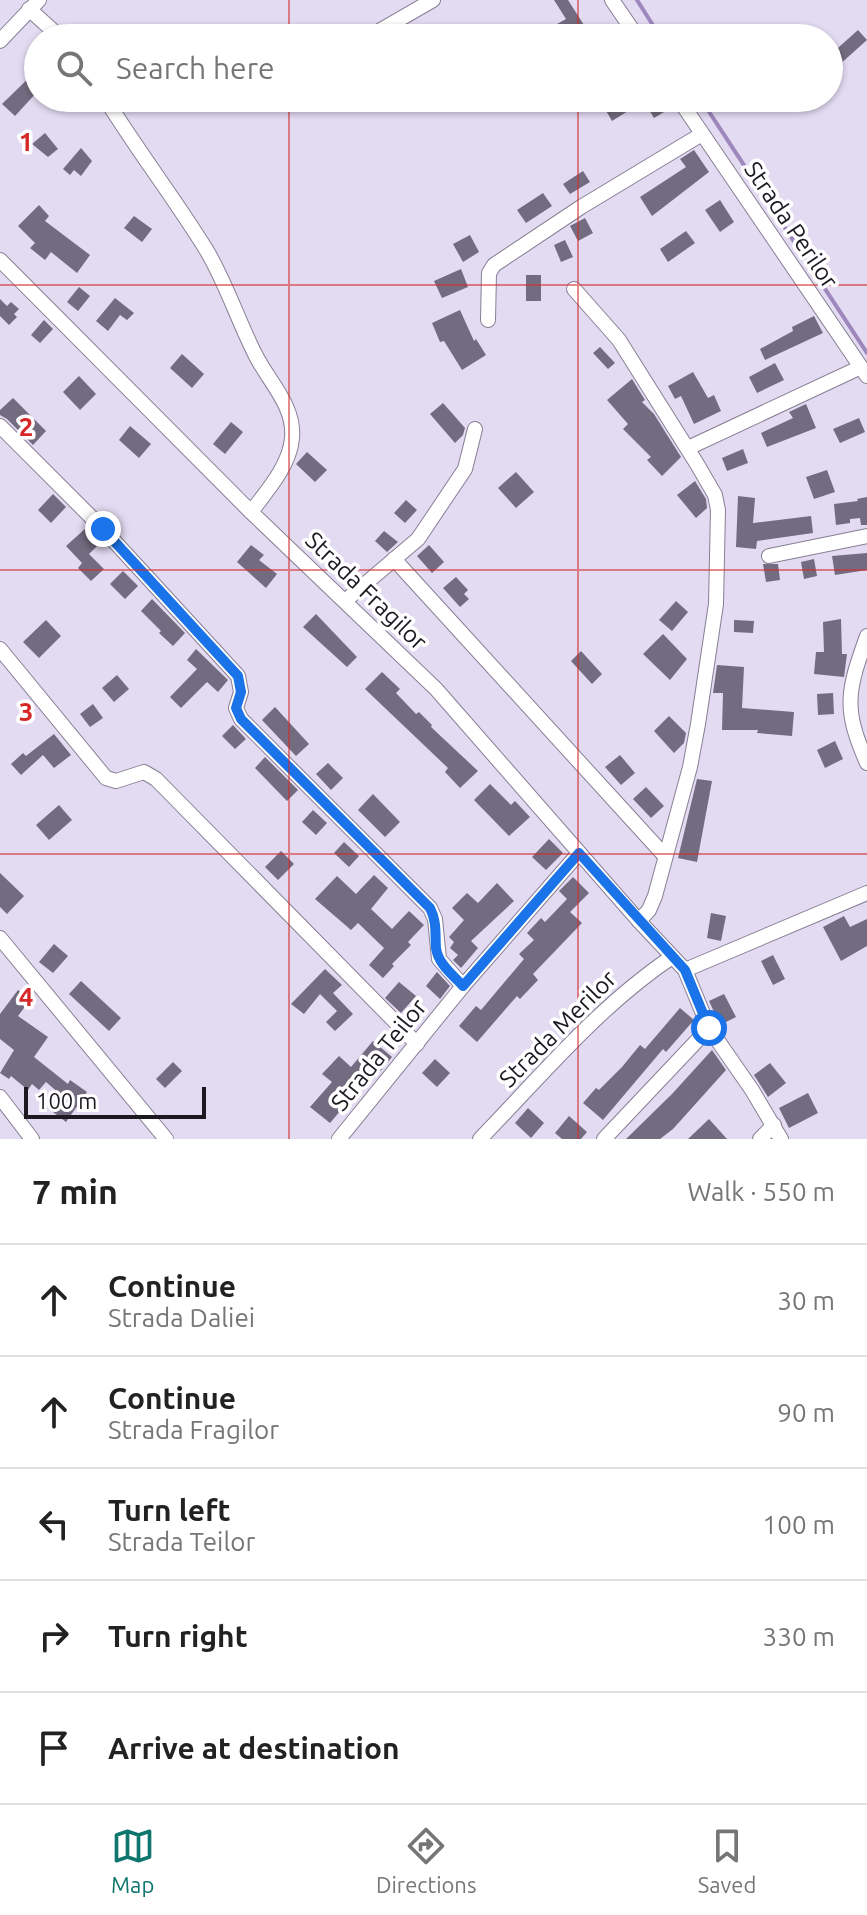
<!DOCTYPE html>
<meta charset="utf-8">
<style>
:root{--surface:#fff;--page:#f6f6f6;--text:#222;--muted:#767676;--line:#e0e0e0;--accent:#0f766e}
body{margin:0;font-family:Ubuntu,sans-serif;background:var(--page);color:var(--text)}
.scale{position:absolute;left:24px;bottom:20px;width:182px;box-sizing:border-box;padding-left:8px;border:4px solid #1c1921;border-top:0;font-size:22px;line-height:28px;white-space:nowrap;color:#1c1921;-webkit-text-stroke:6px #fff;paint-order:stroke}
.stop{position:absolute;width:24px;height:24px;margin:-18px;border:6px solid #1a73e8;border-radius:50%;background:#fff}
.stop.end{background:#1a73e8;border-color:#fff;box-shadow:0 2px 8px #0008}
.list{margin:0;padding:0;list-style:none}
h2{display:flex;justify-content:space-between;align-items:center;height:104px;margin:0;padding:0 32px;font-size:34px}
h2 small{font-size:26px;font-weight:400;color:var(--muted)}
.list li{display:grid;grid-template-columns:52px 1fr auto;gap:24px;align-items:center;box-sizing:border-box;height:112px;padding:0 32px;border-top:2px solid var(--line)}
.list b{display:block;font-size:30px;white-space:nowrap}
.list p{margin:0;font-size:26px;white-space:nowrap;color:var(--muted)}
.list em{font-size:26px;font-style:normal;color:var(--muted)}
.icon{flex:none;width:44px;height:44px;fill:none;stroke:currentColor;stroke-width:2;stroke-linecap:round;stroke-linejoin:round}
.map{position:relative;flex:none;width:867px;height:1139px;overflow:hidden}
.search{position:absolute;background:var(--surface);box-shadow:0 2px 6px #0004;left:24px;right:24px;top:24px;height:88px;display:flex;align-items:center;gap:20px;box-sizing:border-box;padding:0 28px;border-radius:44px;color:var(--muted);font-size:30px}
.sheet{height:664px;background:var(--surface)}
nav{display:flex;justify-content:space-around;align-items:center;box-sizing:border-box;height:112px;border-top:2px solid var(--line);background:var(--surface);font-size:22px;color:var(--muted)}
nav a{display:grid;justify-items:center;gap:4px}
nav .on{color:var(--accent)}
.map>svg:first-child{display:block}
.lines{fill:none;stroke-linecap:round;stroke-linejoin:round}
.stream{stroke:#9d87bc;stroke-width:4}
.building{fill:#736b7f}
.minor-casing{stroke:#877f94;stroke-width:16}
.minor{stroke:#fff;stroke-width:14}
.route{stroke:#1a73e8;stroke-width:10}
.grid{fill:none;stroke:#d62828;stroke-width:2;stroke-opacity:0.55}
.labels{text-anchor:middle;stroke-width:7;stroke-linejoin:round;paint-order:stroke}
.street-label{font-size:24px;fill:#1c1921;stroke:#fff}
.grid-label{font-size:26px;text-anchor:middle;font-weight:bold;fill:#d62828;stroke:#fff;stroke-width:7;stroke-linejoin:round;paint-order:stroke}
</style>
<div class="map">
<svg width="867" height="1139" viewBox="0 0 867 1139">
<rect width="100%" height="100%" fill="#e3dbf2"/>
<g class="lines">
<!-- stream -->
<g class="stream">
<path d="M637,0L661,38"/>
<path d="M700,98L867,353"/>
</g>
</g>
<!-- building -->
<g class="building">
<path d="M554,0H568L584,25L565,37L557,24L566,19Z"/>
<path d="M858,30L867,40L829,74V56Z"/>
<path d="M38,69V91L15,116L2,104Z"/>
<path d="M622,98H649L612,121L605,109Z"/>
<path d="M662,98L669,109L654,118L648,108Z"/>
<path d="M45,133L58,149L48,157L32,144Z"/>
<path d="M81,148L92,161L81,176L74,170L70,175L63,169Z"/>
<path d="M694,150L709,172L652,216L640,197L686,167L680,159Z"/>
<path d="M583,171L590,182L570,194L563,184Z"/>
<path d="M543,193L552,206L526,223L517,210Z"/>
<path d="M720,200L734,222L720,232L705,210Z"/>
<path d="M39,205L49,216L45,221L90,255L77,273L51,252L45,260L30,248L35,243L18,226Z"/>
<path d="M134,216L152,229L142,242L124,228Z"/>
<path d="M585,218L593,233L578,241L570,226Z"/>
<path d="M686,231L695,243L668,262L660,249Z"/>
<path d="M470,235L479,252L463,262L453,244Z"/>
<path d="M565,240L573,257L561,262L554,245Z"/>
<path d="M461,269L468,287L442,298L434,281Z"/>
<rect x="526" y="275" width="15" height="26"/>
<path d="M79,287L90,296L78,311L67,302Z"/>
<path d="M115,298L134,313L127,320L120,315L108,331L96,321Z"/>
<path d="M0,299L7,306L11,302L19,309L14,314L17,317L9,325L0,316Z"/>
<path d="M460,310L474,341L476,339L486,355L462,370L444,341L440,342L432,323Z"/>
<path d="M814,316L823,333L765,360L760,349L793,331L792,327Z"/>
<path d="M44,320L53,329L40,343L31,335Z"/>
<path d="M600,347L615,363L608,369L593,353Z"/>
<path d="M182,354L204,374L192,388L170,368Z"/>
<path d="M775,363L784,380L757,393L749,377Z"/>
<path d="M693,372L708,398L714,395L721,411L694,424L681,396L675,399L668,386Z"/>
<path d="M79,376L96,394L80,410L63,392Z"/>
<path d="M632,379L645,400L642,402L654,414L681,457L662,476L647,460L651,457L623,429L628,424L607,400Z"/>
<path d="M13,398L46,431L33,445L7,419L0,415V410Z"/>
<path d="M443,403L465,428L463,435L455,443L430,414Z"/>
<path d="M806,404L816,428L767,447L761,433L793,418L789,412Z"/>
<path d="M859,418L865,432L840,443L833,429Z"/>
<path d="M231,422L243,432L225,454L213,444Z"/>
<path d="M130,426L151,444L139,458L119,440Z"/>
<path d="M743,449L748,463L727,471L722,458Z"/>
<path d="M307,452L327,470L315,482L296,464Z"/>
<path d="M827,470L835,492L814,499L806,477Z"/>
<path d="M516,472L534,492L516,508L498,488Z"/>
<path d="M695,481L706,499L707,508L696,518L677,495Z"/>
<path d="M53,494L66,507L51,523L38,510Z"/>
<path d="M738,496L755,498L753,523L811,516L813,533L757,541L756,549L736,547Z"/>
<path d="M867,497V525H861L860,518L850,519V523L836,525L834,504L858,501L857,499Z"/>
<path d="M406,500L417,510L405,523L394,513Z"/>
<path d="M86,528L100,543L89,554L104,569L91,581L78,568L82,563L66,546Z"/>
<path d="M384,531L398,542L387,552L375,541Z"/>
<path d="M251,545L264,555L259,560L277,574L266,588L237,562Z"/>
<path d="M429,545L444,562L432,573L417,556Z"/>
<path d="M867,553V570L835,575L832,556Z"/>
<path d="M814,559L817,576L804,579L801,562Z"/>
<path d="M763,564H778L780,580L766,582Z"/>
<path d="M123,571L138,586L125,599L110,584Z"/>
<path d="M456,577L468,590L464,594L469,599L460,607L443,588Z"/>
<path d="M152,599L185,633L173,646L159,633L161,631L141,611Z"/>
<path d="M676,601L688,612L672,631L659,620Z"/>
<path d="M316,614L357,657L347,667L303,627Z"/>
<path d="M841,619L842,654H847L844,677L814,674L816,652H824L823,622Z"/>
<path d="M46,620L61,636L39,658L23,642Z"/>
<path d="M734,620L754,621L753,633L734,632Z"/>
<path d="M663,634L687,659L670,680L643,654Z"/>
<path d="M196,649L228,680L218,692L207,682L181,708L170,697L197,669L187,660Z"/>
<path d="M581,651L602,674L592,684L571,661Z"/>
<path d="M717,665L744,667L742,708L794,712L792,736L757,733L758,730H722L723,693H713Z"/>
<path d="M382,672L400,689L396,693L416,714L419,712L432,725L431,727L478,771L460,788L445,772L448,768L365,689Z"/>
<path d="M117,675L129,689L114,702L102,688Z"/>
<path d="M833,693L834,714L818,715L817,694Z"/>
<path d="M93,704L103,718L90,727L80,714Z"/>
<path d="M275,707L309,744L296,756L262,720Z"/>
<path d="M669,716L686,733L684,743L674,753L654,731Z"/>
<path d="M233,725L246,739L235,749L222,736Z"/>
<path d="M54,734L71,755L54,768L43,755L21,775L11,764L23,753L26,756Z"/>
<path d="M835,741L843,759L825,768L817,750Z"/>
<path d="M620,755L635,773L621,785L605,767Z"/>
<path d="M265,757L298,790L287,801L255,768Z"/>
<path d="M328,763L343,778L331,790L316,774Z"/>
<path d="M697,779L712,781L697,862L678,858Z"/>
<path d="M490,784L511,805L515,801L530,817L509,836L474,800Z"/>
<path d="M646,787L664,806L651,818L633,799Z"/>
<path d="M373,794L400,822L385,837L358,810Z"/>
<path d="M59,805L72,820L49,840L36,825Z"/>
<path d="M313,810L327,823L316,835L302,822Z"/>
<path d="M549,839L563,853L546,870L532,857Z"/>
<path d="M344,842L359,856L349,867L334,853Z"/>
<path d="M281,851L294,864L278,880L265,867Z"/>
<path d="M0,873L24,896L7,914L0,907Z"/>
<path d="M374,875L388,888L371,909L392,929L409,911L424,925L408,942L411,945L392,964L394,966L383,978L369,965L384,948L358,923L351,930L315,899L337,876L356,894Z"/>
<path d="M573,877L589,893L570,912L582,923L533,974L538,980L520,999L517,996L477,1042L459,1026L476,1006L481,1010L524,959L519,954L534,940L527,933L541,918L545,922L567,899L559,891Z"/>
<path d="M497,883L514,901L471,941L478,948L461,968L453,960L458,955L450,948L454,942L449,937L464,920L452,908L467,893L478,903Z"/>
<path d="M711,913L726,916L721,941L707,938Z"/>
<path d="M844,916L850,927L867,919V946L841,961L823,927Z"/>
<path d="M54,944L68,956L53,973L39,962Z"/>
<path d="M773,955L785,979L773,985L761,961Z"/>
<path d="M325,969L342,985L333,993L353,1014L335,1031L326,1022L337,1011L320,994L304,1014L291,1004Z"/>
<path d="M437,972L450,986L440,999L426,986Z"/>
<path d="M81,981L121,1018L109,1031L69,994Z"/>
<path d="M399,982L416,996L401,1013L385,998Z"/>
<path d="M18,990L30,1000L18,1016L48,1037L34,1057L68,1084L70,1080L87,1092L66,1122L49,1109L60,1094L46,1082L39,1090L32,1084L28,1090L11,1076L9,1079L0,1073L14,1050L0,1039V1014Z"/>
<path d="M724,994L736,1017L720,1025L709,1001Z"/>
<path d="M680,1008L694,1020L666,1052L663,1049L603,1120L583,1103L596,1088L599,1090L622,1067L640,1045L645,1049Z"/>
<path d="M373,1041L392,1057L374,1079L363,1070L332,1103L341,1110L330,1123L310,1107L332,1082L322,1074L339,1056L351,1067Z"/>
<path d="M712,1050L726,1070L673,1129L660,1139H626L672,1094Z"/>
<path d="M435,1059L450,1073L437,1087L422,1073Z"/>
<path d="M173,1062L182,1071L165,1088L156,1079Z"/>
<path d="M770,1063L786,1083L768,1097L754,1075Z"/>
<path d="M808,1093L818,1113L789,1128L779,1108Z"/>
<path d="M528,1108L544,1123L531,1138L515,1123Z"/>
<path d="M569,1116L587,1132L581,1139H562L555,1133Z"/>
<path d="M709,1119L727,1139H688Z"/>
</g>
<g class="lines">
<defs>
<g id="minor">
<path d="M612,0L638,38"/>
<path d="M29,9L61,38"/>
<path d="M367,38L433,0"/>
<path d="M0,41L39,0"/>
<path d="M105,98C137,150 175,199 207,251C227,285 238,321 256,356C269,382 295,406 292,438C290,465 267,491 251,512"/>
<path d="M678,98L867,376"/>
<path d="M0,260L251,512L436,689L639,921L685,970L709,1028L752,1090L781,1139"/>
<path d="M574,289L619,340L697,464L715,495L718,510L716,604L698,724L690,767L655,896L649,910L639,921"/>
<path d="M488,320L489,273L494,265L581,207L702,134"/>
<path d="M0,426L103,529L238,676L241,692L236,708L241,719L430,908L435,919L439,959L463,986"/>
<path d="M688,448L861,367"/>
<path d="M769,556L867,536"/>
<path d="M394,559L665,856"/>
<path d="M345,601L418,539L465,469L475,429"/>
<path d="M867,636C847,692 843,708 867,763"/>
<path d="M0,649L106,778L116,781L144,772L156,779L417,1044"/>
<path d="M0,938L166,1139"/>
<path d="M685,970L867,893"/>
<path d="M0,1097L32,1139"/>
<path d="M339,1139L463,986L579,853"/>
<path d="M480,1139C541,1076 599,1006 672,957"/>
<path d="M604,1139L709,1028"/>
<path d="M760,1139L774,1125"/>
</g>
</defs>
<!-- minor casing -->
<use href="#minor" class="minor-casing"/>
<!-- minor -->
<use href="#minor" class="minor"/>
</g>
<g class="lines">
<!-- route -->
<path class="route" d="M103,529L238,676L241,692L236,708L241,719L430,908C437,922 435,933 436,948C438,964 453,975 463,986L579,853L685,970L709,1028"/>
</g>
<!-- grid -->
<path class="grid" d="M289,0V38M578,0V38M289,98V1139M578,98V1139M0,285H867M0,570H867M0,854H867"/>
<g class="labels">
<!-- street labels -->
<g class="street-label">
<text transform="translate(791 225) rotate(56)" y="8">Strada Perilor</text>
<text transform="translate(366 591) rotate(44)" y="8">Strada Fragilor</text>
<text transform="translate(558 1029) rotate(-45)" y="8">Strada Merilor</text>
<text transform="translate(379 1055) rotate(-51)" y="8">Strada Teilor</text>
</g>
</g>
<g class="grid-label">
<text x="26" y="151">1</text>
<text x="26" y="436">2</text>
<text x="26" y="721">3</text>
<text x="26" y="1006">4</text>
</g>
</svg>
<div class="scale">100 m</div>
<div class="stop" style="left:709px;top:1028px"></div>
<div class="stop end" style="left:103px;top:529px"></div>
<div class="search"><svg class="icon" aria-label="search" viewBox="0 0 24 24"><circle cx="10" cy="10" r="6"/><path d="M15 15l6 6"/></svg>Search here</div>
</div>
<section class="sheet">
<h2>7 min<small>Walk · 550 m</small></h2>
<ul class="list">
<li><svg class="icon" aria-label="ahead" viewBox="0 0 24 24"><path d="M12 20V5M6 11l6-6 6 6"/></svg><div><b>Continue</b><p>Strada Daliei</p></div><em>30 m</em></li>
<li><svg class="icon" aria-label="ahead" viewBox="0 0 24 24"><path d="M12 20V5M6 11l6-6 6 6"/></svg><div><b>Continue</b><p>Strada Fragilor</p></div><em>90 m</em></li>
<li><svg class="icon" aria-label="left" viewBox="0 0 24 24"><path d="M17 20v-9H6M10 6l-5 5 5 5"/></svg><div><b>Turn left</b><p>Strada Teilor</p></div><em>100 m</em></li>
<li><svg class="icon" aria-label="right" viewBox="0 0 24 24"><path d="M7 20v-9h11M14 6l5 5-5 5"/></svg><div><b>Turn right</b></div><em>330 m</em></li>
<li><svg class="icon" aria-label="arrive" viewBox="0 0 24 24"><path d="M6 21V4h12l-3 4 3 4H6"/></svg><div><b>Arrive at destination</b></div></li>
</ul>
</section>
<nav>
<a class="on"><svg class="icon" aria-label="map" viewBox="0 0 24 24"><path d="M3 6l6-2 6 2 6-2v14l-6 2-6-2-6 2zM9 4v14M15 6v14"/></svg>Map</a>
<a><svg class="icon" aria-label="directions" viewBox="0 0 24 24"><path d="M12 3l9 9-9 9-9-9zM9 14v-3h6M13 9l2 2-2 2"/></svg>Directions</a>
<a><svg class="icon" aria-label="saved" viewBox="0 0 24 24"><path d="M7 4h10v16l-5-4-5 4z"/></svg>Saved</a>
</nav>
